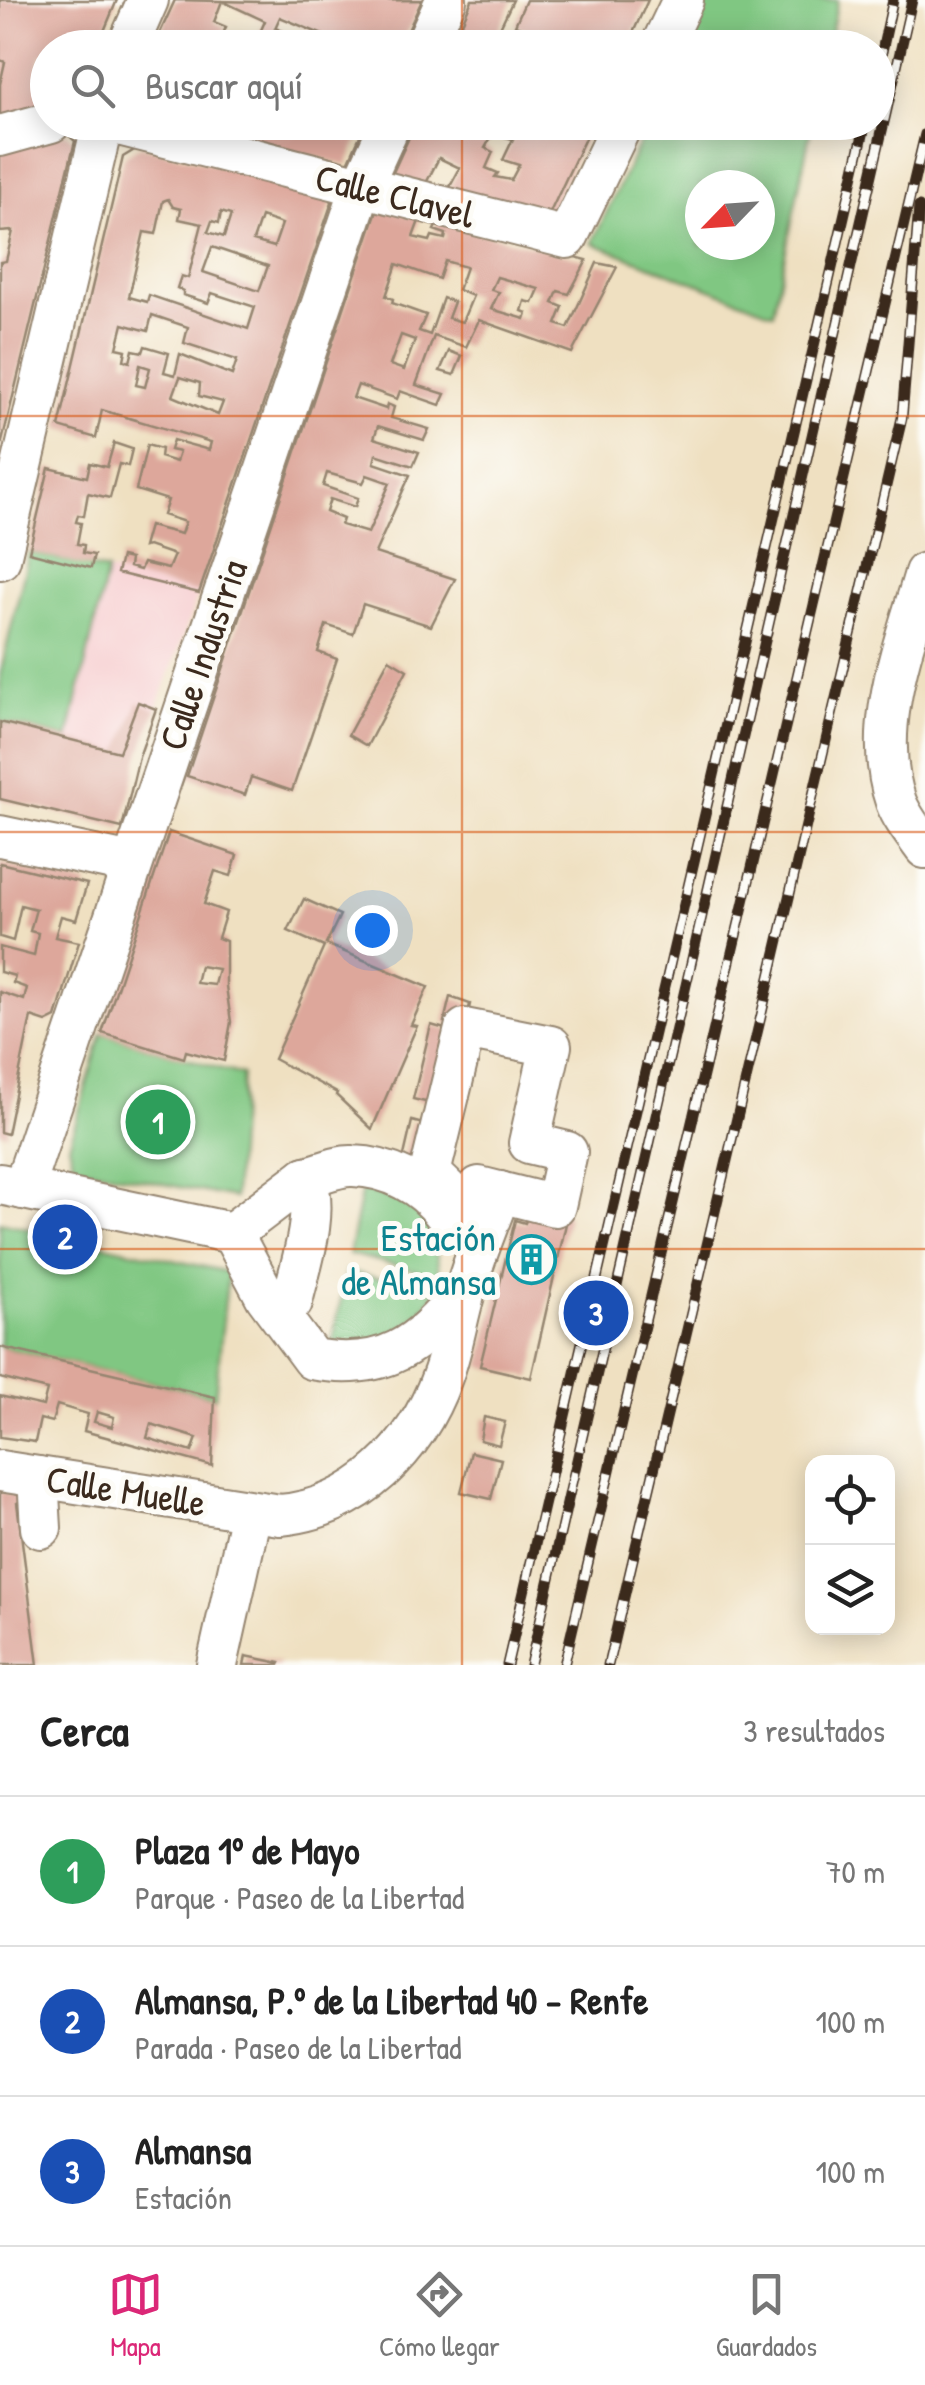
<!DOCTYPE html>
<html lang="es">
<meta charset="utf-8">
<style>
:root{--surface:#fff;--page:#f2f2f2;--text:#222;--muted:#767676;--line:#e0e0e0;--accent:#db2777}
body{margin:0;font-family:"Patrick Hand",sans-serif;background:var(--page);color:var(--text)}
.controls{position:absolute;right:30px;bottom:30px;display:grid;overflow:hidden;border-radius:20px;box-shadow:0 5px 25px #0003}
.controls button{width:90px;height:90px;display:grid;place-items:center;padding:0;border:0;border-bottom:2px solid var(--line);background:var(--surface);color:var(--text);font:50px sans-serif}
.compass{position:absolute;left:685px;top:170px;width:90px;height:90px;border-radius:50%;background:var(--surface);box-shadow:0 5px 25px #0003;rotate:245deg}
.you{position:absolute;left:372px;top:930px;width:35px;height:35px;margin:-25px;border:8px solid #fff;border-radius:50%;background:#1a73e8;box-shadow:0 0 0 15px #1a73e833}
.badge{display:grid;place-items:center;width:65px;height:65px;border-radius:50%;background:var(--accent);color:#fff;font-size:32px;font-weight:700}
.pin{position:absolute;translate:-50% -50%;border:5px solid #fff;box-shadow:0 2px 10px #0006}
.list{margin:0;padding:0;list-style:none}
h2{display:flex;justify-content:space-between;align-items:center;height:130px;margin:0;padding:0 40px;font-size:42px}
h2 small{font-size:32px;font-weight:400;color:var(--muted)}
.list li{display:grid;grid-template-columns:65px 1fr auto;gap:30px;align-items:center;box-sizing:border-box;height:150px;padding:0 40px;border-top:2px solid var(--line)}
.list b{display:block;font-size:38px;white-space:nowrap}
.list p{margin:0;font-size:32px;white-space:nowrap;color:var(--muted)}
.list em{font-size:32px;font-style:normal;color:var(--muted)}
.icon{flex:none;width:55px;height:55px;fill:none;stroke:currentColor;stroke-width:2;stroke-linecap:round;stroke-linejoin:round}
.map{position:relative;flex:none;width:925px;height:1665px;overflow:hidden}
.search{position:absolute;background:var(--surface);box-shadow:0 5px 25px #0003;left:30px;right:30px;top:30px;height:110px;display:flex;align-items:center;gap:25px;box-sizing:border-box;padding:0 35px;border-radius:55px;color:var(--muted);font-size:38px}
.sheet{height:580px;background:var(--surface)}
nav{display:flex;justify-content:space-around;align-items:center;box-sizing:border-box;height:140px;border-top:2px solid var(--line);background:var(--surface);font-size:28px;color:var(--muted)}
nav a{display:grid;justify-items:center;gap:5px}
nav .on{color:var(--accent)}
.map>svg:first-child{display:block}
.built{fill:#f7cfd1}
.green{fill:#80c782;stroke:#5e7850;stroke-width:2.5;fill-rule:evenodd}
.building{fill:#dda79b;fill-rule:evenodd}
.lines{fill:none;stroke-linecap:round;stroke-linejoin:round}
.minor-casing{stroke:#958570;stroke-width:44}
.minor{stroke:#fff;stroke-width:40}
.rail-casing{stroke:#3b2a1e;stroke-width:11}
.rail{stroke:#fdfcf7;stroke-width:8;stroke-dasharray:22;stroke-linecap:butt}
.grid{fill:none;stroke:#d7540e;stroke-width:2.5;stroke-opacity:0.55}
.labels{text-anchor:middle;stroke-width:10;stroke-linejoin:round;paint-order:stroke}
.street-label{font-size:38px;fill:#3b2a1e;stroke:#fdfcf7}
.culture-label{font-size:38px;fill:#0d838f;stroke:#fdfcf7;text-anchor:end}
</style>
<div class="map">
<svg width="925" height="1665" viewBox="0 0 925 1665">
<rect width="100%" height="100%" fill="#fdfcf7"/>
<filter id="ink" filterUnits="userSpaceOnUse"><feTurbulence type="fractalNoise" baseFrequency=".01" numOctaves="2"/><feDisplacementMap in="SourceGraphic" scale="20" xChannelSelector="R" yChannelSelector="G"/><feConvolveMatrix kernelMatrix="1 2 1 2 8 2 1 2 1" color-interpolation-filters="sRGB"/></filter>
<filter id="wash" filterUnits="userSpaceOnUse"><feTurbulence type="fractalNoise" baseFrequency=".0048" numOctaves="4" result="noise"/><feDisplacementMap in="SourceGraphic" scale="40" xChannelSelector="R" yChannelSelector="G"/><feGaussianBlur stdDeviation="2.25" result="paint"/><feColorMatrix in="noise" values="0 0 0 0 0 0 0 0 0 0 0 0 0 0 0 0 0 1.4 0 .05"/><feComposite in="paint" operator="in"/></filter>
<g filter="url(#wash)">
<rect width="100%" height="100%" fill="#efe0c1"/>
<!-- built -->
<path class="built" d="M29,552L199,593L139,757L122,828L0,799V675Z"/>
<!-- green -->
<g class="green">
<path d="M708,0H838L828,47H685Z"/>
<path d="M649,123H812L773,313L592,243ZM700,185H760V245H700Z"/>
<path d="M29,552L107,571L68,739L0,722V675Z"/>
<path d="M102,1033L242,1075L234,1198L74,1166L69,1145Z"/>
<path d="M362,1189C416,1203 436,1218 439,1276L349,1254Z"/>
<path d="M0,1222L228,1272L215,1397L0,1347Z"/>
<path d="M347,1271L436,1291C413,1331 377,1350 332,1341Z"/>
</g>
<g id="blocks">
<!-- building -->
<g class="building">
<path d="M0,0H117L97,48H48V54L41,55L37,74L48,71V108L0,120V84L5,62L0,60Z"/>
<path d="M175,0L261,2L422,0L400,48H331L335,40L280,17L275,28L327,48H253L265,21L222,1L214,22L226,27L217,48H153Z"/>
<path d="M472,0H513L493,42L507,48H451Z"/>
<path d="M526,0H648L626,48H538L543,37L515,25Z"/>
<path d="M169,122H366L347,165Z"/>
<path d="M416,122H455L450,133L461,139L468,126L478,131L483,122H507L532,133L537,122H568L588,132L546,221L446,194L460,168L439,158L423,189L389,181ZM493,134L513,139L503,160L519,165L511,180L495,177L498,173L486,168L493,152L485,148Z"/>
<path d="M66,133L75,141L0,450V262L6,261L13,231L0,232V150Z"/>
<path d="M141,146L328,194L332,202L199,593L117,573L121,557L130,559L129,567L140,570L143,563L168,569L174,555L148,546L143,547L149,526L181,534L185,522L163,515L168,500L136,490L147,445L161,449L160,457L176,462L179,452L170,450L173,440L209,450L211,442L102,410L96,438L59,427L123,157ZM168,199L173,207L181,209L179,219L202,224L188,278L181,276L177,288L183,291V295L208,303L212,293L255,307L248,329L149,295L147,302L129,297L144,232L156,234L163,201ZM221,212L231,215L224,237L208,232L212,221L219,223ZM261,217L282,224L274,247L253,241ZM212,247L268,266L259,291L203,272ZM152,315L188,327L184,343L237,360L232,375L180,354L175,375L164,372L169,353L145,346L143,352L133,350L130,362L124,360L126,350L117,348L123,324L148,331ZM140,365L150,368L145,387L136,385ZM180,377L200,383L199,396L223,402L218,415L173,396Z"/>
<path d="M378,207L420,218L413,237L430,241L432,236L445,239L446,234L434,230L438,222L587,260L569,294L558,291L553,303L563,307L556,324L568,328L597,263L617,267L572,353L479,320L466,347L434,336L416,385L445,394L440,405L400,391L397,399L358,385L353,398L386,409L387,404L394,407L391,418L429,429L424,440L378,426L374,438L419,452L413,466L376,454L374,463L410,475L375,553L455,579L431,626L363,604L353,634L326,625L318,652L337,659L292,791L251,777L245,795L187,776ZM445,261L466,267L458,290L473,296L462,322L448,318L454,302L443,298L430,335L419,331L426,315L392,303L393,299L386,296L397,264L439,279ZM497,277L539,289L533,303L525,301L522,311L527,313L525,319L491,309L499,292L491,290ZM401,335L415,340L404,370L390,365ZM327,473L363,483L367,475L390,483L368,533L341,525L343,519L326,512L330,499L355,507L358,498L323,486Z"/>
<path d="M449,351L462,356L454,375L440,371Z"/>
<path d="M114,443L132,449L128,466L119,464L110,498L88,493L84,516L78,515L76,522L81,523L77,544L84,545L83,553L94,555L91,568L29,552L49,468L87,477L90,463L107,467Z"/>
<path d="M389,659L407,670L367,746L348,735Z"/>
<path d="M138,702L156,709L139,757L122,828L0,799V722L119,752Z"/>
<path d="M169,832L237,855L231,876L215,871L204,904L226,912L218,938L226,941V986L231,1022L224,1061L186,1051L184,1058L102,1033ZM200,966L218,969L214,985L196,983Z"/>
<path d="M0,863L87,884L76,920L61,916L55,937L79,942L56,1017L46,1022L31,1017L7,1134L0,1132V992L24,1000L27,988L13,983L15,976L0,972V947L34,956L38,933L30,931L36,909L21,905L13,941L0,937Z"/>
<path d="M304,899L340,915L326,944L428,987L411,1025L417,1026L372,1129L336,1095L337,1093L274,1059L324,947L288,931Z"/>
<path d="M450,997L470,1004L465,1027L444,1022Z"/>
<path d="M431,1025L463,1034L446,1107L413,1099Z"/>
<path d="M412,1121L441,1129L432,1166L403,1160Z"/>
<path d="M532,1206L568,1215L531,1378L480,1366L515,1220L525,1223Z"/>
<path d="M0,1347L215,1397L212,1466L84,1431L88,1414L57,1405L52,1422L40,1419L35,1442L0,1437V1396L43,1406L47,1390L0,1378ZM97,1412L114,1417L112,1427L94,1422ZM151,1424L197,1438L192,1452L147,1438Z"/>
<path d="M484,1417L505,1422L499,1445L480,1440Z"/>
<path d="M471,1452L501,1459L491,1499L461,1492Z"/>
<path d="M0,1492L23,1494V1500L17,1503L38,1665H0Z"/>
<path d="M246,1656L280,1663L279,1665H244Z"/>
</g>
</g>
</g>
<g filter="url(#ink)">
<use href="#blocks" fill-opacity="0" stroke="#958570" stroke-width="2.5"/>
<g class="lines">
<defs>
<g id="minor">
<path d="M127,48L148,0"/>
<path d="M424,48L446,0"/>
<path d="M660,48L683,0"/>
<path d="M107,122L567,238L623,122"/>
<path d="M0,136L51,122"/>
<path d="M0,559L103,122"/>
<path d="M925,573C905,643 870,728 896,802C902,818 915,834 925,848"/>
<path d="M0,836L132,864"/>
<path d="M465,1029L551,1046L529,1143L567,1152L555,1206L479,1187L470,1220L456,1198L430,1173Z"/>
<path d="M306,1177C320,1174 339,1165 353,1166C389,1167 424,1185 444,1213"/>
<path d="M0,1184L232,1233"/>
<path d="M23,1189L361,188L391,122"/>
<path d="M232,1233L266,1297L312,1359C385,1372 418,1346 463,1292"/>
<path d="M232,1233L306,1177C319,1215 301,1263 292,1302L279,1312"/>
<path d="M0,1471L280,1515C358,1508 416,1449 442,1377C452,1351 456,1323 464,1295C473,1260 488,1226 500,1192"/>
<path d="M38,1477L41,1528"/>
<path d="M217,1665L251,1513"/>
</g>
</defs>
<!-- minor casing -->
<use href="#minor" class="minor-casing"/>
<!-- minor -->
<use href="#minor" class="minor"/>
<defs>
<g id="rail">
<path d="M878,70L893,0"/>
<path d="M507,1665L866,122"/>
<path d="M530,1665L912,0"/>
<path d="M564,1665L925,134"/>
<path d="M608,1665L902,418L919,207"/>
</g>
</defs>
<!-- rail casing -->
<use href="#rail" class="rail-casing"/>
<!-- rail -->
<use href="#rail" class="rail"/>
</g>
</g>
<!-- grid -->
<path class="grid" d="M462,0V48M462,122V1665M0,416H925M0,832H925M0,1249H925"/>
<!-- icons -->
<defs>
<symbol id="building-ring" viewBox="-11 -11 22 22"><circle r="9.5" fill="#fdfcf7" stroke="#0f9aa8" stroke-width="1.5"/><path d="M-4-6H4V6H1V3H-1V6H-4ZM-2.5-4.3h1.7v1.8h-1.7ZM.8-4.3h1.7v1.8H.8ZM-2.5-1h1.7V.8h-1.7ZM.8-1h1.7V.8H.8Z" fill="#0f9aa8"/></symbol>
</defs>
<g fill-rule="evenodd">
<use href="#building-ring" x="504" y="1232" width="55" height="55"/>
</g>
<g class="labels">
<!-- street labels -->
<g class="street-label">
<text transform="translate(395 196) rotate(14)" y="13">Calle Clavel</text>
<text transform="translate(203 655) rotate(-71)" y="13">Calle Industria</text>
<text transform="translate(126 1491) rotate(9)" y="13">Calle Muelle</text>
</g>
<!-- culture labels -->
<g class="culture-label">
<text x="496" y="1251">Estación<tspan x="496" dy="44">de Almansa</tspan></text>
</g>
</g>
</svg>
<div class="controls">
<button><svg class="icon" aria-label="locate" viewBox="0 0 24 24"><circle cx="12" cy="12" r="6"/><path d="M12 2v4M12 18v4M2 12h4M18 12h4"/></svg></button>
<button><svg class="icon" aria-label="layers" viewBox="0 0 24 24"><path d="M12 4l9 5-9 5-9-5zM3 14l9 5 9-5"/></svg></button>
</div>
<svg class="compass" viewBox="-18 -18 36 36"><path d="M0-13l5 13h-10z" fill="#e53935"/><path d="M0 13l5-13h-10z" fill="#767676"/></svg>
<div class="you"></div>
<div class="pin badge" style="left:158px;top:1122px;background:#2e9e5b">1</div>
<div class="pin badge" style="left:65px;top:1237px;background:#1a4fb4">2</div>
<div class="pin badge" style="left:596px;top:1313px;background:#1a4fb4">3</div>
<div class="search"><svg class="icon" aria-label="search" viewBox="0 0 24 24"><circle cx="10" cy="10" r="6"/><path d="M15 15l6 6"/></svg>Buscar aquí</div>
</div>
<section class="sheet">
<h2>Cerca<small>3 resultados</small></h2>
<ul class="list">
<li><span class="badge" style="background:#2e9e5b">1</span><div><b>Plaza 1º de Mayo</b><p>Parque · Paseo de la Libertad</p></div><em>70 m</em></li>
<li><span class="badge" style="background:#1a4fb4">2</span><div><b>Almansa, P.º de la Libertad 40 - Renfe</b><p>Parada · Paseo de la Libertad</p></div><em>100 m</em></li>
<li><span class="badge" style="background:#1a4fb4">3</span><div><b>Almansa</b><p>Estación</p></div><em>100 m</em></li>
</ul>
</section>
<nav>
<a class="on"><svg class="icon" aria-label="map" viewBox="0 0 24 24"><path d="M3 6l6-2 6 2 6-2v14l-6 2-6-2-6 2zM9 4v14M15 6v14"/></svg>Mapa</a>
<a><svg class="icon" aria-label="directions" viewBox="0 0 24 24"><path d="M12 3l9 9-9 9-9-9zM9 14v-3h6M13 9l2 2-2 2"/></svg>Cómo llegar</a>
<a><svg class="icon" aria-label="saved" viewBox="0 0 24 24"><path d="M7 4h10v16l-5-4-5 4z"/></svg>Guardados</a>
</nav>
